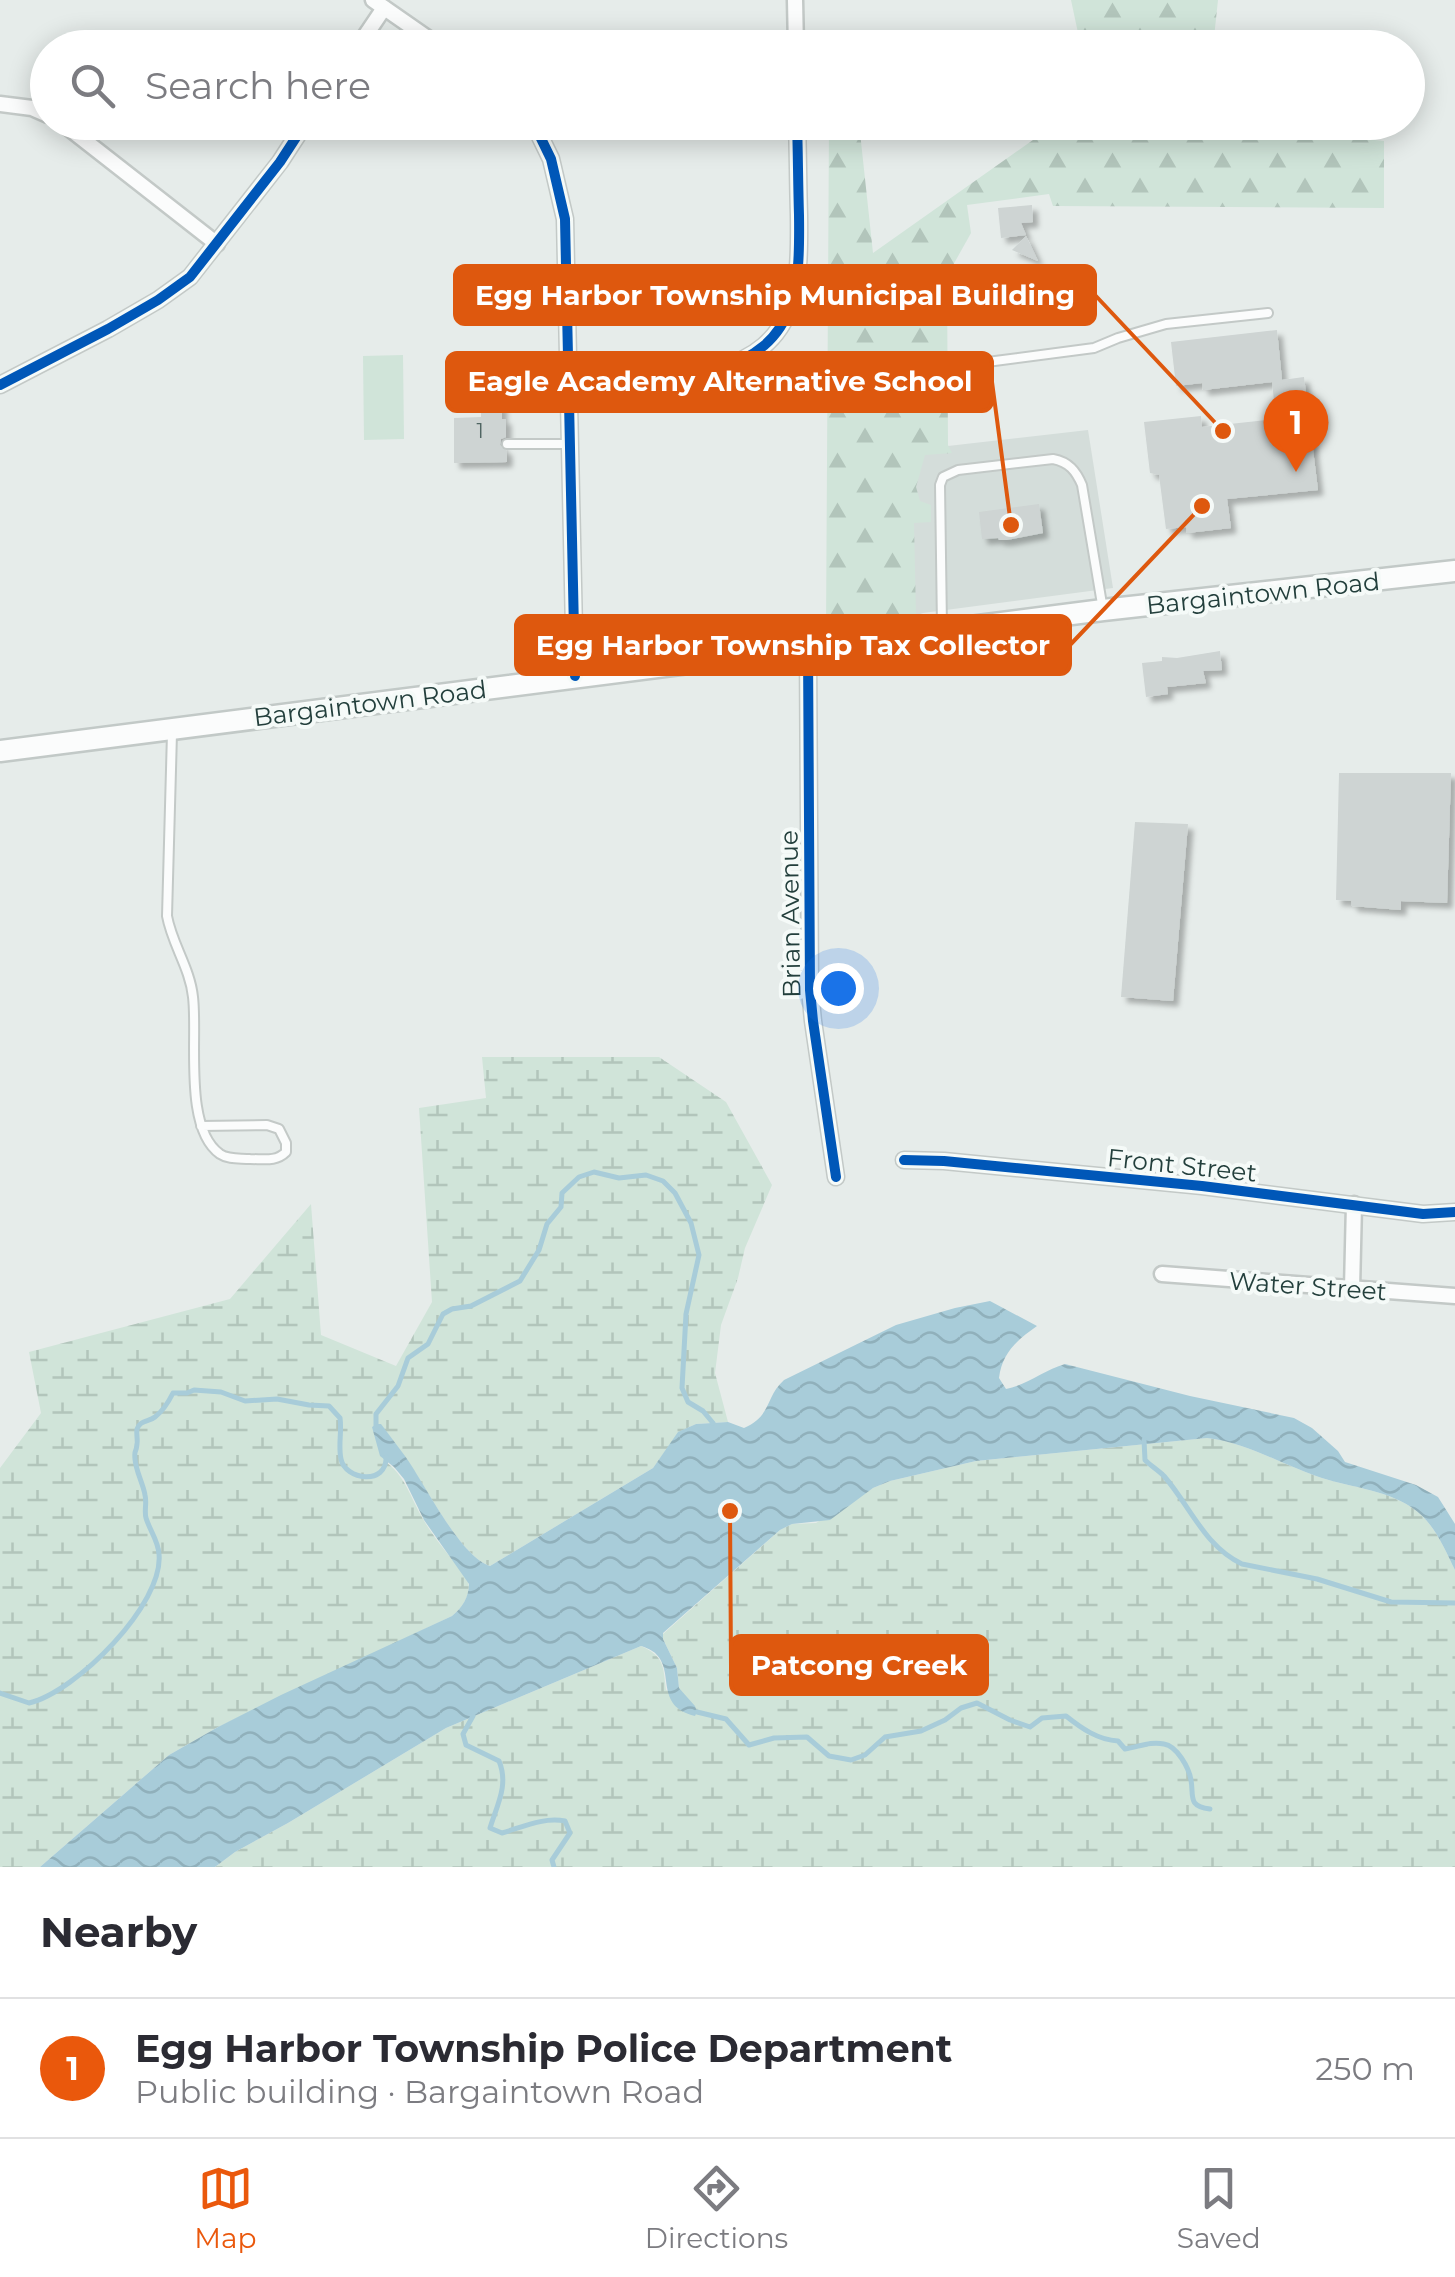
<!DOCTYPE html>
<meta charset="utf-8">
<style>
:root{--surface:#fff;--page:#f7f7f7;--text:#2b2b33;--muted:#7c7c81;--line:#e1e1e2;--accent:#ea580c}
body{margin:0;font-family:Montserrat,sans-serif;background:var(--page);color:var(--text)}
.you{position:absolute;left:838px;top:988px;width:35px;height:35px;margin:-25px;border:8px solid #fff;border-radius:50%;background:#1a73e8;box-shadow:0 0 0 15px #1a73e833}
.badge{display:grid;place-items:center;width:65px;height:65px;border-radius:50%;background:var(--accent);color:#fff;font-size:32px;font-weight:700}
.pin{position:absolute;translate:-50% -82px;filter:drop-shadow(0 2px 5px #0008)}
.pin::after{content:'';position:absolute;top:52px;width:35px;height:30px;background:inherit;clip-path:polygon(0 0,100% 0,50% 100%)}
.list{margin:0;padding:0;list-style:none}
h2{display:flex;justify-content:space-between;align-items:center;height:130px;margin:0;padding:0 40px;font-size:42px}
h2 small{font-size:32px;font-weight:400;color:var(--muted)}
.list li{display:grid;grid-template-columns:65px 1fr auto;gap:30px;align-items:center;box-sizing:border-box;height:140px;padding:0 40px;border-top:2px solid var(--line)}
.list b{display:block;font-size:38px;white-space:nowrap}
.list p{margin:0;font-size:32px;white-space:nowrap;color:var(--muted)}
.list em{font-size:32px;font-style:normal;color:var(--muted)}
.icon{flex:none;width:55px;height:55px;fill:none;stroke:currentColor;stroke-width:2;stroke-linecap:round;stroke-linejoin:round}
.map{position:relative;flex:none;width:1455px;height:1867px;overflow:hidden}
.search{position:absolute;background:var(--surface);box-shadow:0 5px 25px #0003;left:30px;right:30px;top:30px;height:110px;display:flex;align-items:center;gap:25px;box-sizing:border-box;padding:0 35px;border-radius:55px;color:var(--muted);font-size:38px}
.sheet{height:270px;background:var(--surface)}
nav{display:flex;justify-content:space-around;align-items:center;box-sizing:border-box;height:140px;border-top:2px solid var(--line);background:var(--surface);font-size:28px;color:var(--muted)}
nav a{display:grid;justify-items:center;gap:5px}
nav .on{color:var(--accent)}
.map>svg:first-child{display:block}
.built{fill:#d4ddda}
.grass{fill:#d0e4d9}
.forest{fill:url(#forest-firs)}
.wetland{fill:url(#wetland-marsh)}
.water{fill:url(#water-waves)}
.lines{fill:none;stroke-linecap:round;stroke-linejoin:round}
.stream{stroke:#a8ccd9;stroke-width:5}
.building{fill:#ced4d3;filter:url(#shadow)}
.lane-casing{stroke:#c3c9c7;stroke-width:12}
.street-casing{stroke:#c3c9c7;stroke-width:19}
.secondary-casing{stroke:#c2c9c7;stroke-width:25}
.lane{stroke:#fbfcfc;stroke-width:8}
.street{stroke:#fbfcfc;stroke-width:14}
.secondary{stroke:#fbfcfc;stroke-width:20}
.cycleway-casing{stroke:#f5faf8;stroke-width:16}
.cycleway{stroke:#0057b8;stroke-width:10}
.labels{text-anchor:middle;stroke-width:8;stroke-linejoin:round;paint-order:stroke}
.number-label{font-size:20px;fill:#4f6562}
.street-label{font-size:25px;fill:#233f3c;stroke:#f5faf8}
.leader{fill:none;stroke:#de580e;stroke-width:4}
.callout-dot{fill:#de580e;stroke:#f5faf8;stroke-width:4}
.callout{fill:#de580e;stroke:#de580e;stroke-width:4}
.callout-label{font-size:28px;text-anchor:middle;font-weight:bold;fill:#fff}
</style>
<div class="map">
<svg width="1455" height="1867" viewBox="0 0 1455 1867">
<defs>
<pattern id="forest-firs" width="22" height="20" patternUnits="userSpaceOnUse" patternTransform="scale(2.5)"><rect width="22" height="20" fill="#d0e4d9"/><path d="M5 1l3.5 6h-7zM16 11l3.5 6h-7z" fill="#b2c5bb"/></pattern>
<pattern id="wetland-marsh" width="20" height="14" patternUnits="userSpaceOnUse" patternTransform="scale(2.5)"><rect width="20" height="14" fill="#d0e4d9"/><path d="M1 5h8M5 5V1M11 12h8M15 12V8" fill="none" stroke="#b2c5bb"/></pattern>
<pattern id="water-waves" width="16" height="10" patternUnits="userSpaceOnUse" patternTransform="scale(2.5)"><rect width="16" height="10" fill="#a8ccd9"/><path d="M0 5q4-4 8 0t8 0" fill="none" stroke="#90b0bb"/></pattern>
<filter id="shadow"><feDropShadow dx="5.5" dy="5.5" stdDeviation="2.5" flood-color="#0004"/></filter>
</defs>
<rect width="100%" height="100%" fill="#e6ecea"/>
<!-- built -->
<path class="built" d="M1088,430L1113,588L923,613L899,622L878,454Z"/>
<!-- grass -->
<path class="grass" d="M403,355L404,439L364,440L363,356Z"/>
<!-- forest -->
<g class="forest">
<path d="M1071,0H1218L1213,47H1081Z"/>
<path d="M829,123H859L873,253L1057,123H1262L1269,128L1384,141V208L1053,206L1049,194L967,205L971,233L947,276L948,445L952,453L925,455L916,487L920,501L931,505V522L914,523L916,615L867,626L826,630Z"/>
</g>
<!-- wetland -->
<g class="wetland">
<path d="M482,1057H659L726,1102L772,1185L745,1248L738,1278L721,1325L715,1373L728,1422L696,1424L679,1432L653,1468L490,1566C458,1556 421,1475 398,1448L383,1460C405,1474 410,1497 423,1519C435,1540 452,1559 467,1578C473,1593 463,1607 452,1616L218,1727L169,1755L40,1867H0V1468L41,1413L29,1352L230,1299L311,1204L321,1335L396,1366L432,1302L419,1108L486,1098Z"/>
<path d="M1207,1438C1247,1443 1279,1463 1316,1476C1347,1487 1384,1489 1411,1507C1434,1522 1443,1546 1455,1570V1867H215L235,1852L288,1823L446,1728L641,1646C665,1657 663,1666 666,1690L689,1701L679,1689L677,1668L663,1639V1634L780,1530L792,1524L816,1523L873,1488L890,1481L976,1461Z"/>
</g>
<!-- water -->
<path class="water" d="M990,1301L1037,1326C1017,1340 1002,1353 999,1378L1006,1389C1027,1385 1044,1370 1065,1364L1190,1396L1294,1418L1312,1428L1338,1451L1345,1462L1416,1485L1438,1497L1455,1524V1570C1443,1546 1434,1522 1411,1507C1384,1489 1347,1487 1316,1476C1279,1463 1247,1443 1207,1438L976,1461L890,1481L873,1488L830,1520L792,1524L780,1530L663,1633V1639L677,1668L679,1688L695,1706L697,1712L695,1716C654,1706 675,1672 656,1654C654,1651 645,1647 641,1646L446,1728L288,1823L235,1852L215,1867H40L169,1755L218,1727L281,1695L452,1616C462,1608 469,1597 469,1584L424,1520L404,1479L394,1467L380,1456L372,1427L377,1424H381C389,1435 397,1445 405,1456C424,1482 460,1557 490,1566L653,1468L678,1432L696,1424L728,1422L744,1428C772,1416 765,1397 784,1380L896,1325L955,1308Z"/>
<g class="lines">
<!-- stream -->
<g class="stream">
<path d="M376,1428V1414L398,1386L408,1358L428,1344L443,1314L452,1309L471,1306L520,1281L539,1250L547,1224L561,1207L562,1193L579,1177L594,1172L619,1178L646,1175L663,1181L675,1193L691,1223L699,1255L686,1314L682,1388L688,1402L703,1411L713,1423"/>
<path d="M1144,1440L1145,1460C1151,1466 1158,1470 1164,1476C1190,1506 1205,1547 1242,1564L1317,1579L1391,1602L1455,1603"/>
<path d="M0,1693L29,1703C76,1692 164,1604 159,1554C158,1540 150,1531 146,1518C144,1511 147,1503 145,1495C143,1483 136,1472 135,1459C134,1448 136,1455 137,1444C138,1443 136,1431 137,1429C140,1420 149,1422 155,1417C163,1411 169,1401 173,1393H187L194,1390L221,1392L245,1401L277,1399L309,1405L329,1406L340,1418C342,1431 338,1446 341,1459C345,1480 387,1486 386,1457"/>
<path d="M697,1712L726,1719L749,1745L774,1738L807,1737L829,1756L851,1760L865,1755L885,1737L921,1731L945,1720L961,1708L977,1703L1010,1720L1030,1727L1042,1718L1066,1716C1081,1728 1098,1740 1118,1741L1125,1749C1139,1747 1150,1741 1164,1744C1177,1746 1189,1768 1191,1780C1194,1796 1187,1806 1210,1809"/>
<path d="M473,1716L463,1734L466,1745L499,1761C509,1785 497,1805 490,1828L502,1833C523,1827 543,1817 565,1821L570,1833L552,1860L554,1867"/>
</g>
</g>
<!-- building -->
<g class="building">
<path d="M1032,205L1033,222L1021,223L1026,235L1001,238L998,208Z"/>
<path d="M1026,236L1038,261L1012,250Z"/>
<path d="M1277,330L1282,380L1304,377L1318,490L1227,499L1231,528L1187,533L1186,527L1166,529L1159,475L1150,473L1144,422L1201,416L1202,427L1276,419L1272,382L1203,390L1202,383L1176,386L1171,342Z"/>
<path d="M481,404H502V419H506V437L501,439L500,445L507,451V462L454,463V418L481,417Z"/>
<path d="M1039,504L1043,533L1007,540H999L998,538L982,539L979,512Z"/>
<path d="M1220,651L1222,670L1203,671L1206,683L1167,687L1168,694L1146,697L1142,663L1162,661V657L1177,658Z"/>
<path d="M1339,773H1451L1447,903L1401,901V910L1352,906L1351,901L1336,900Z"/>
<path d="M1135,822L1188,824L1173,1001L1121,997Z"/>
</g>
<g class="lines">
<defs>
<g id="lane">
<path d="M964,365L1094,348L1118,338L1166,324L1268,313"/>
<path d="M507,444H571"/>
<path d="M942,627L940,485L943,477L958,470L1053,459C1069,462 1076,471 1082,485L1103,610"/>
<path d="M172,733L167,916C172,944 190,968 193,997C198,1037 183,1128 220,1154C229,1160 240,1158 250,1159C264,1159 276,1162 286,1152V1143L279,1129L267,1125L201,1126"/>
</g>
<g id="street">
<path d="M373,0L442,48"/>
<path d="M795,0L796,48"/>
<path d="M357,48L384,8"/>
<path d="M0,104L32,108L48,115"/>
<path d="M61,122L217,244"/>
<path d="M533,122L551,159L565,219L575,676"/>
<path d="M570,374L717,369C798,347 800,286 799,215C798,184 798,153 797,122"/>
<path d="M0,385L108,329L158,300L190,277L280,162L306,122"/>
<path d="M808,648L810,990L813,1021L836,1177"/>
<path d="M904,1160L944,1161L1202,1186L1423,1214L1455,1212"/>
<path d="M1162,1274L1455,1296"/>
<path d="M1352,1289L1354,1204"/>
</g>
<path id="secondary" d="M0,751L1103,610L1455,571"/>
</defs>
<!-- lane casing -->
<use href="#lane" class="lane-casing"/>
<!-- street casing -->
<use href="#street" class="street-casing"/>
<!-- secondary casing -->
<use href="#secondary" class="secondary-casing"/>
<!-- lane -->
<use href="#lane" class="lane"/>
<!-- street -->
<use href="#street" class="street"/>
<!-- secondary -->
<use href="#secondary" class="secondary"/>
<defs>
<g id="cycleway">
<path d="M533,122L551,159L565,219L575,676"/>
<path d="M570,374L717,369C798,347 800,286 799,215C798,184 798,153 797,122"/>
<path d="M0,385L108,329L158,300L190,277L280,162L306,122"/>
<path d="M808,648L810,990L813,1021L836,1177"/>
<path d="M904,1160L944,1161L1202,1186L1423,1214L1455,1212"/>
</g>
</defs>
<!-- cycleway casing -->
<use href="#cycleway" class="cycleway-casing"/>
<!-- cycleway -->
<use href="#cycleway" class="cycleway"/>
</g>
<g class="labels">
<!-- number labels -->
<g class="number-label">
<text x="480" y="438">1</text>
</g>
<!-- street labels -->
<g class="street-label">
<text transform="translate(1263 593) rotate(-6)" y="9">Bargaintown Road</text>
<text transform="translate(370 703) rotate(-7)" y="9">Bargaintown Road</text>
<text transform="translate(790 914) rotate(-91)" y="9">Brian Avenue</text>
<text transform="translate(1182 1165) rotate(6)" y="9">Front Street</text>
<text transform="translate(1308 1286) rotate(4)" y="9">Water Street</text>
</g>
</g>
<!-- callouts -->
<path class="leader" d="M1223 431L1095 295M1011 525L992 382M1202 506L1070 645M730 1511L731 1665"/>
<g class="callout-dot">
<circle cx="1223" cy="431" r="10"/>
<circle cx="1011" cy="525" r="10"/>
<circle cx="1202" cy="506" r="10"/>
<circle cx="730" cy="1511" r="10"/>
</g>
<g class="callout">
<rect x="455" y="266" width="640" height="58" rx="10"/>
<rect x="447" y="353" width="545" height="58" rx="10"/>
<rect x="516" y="616" width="554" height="58" rx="10"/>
<rect x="731" y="1636" width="256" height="58" rx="10"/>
</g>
<g class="callout-label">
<text x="775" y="305">Egg Harbor Township Municipal Building</text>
<text x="720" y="391">Eagle Academy Alternative School</text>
<text x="793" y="655">Egg Harbor Township Tax Collector</text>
<text x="859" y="1675">Patcong Creek</text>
</g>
</svg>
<div class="you"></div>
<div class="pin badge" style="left:1296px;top:472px">1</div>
<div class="search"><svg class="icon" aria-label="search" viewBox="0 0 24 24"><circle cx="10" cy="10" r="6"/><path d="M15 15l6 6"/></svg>Search here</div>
</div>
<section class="sheet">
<h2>Nearby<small></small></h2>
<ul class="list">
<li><span class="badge">1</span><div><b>Egg Harbor Township Police Department</b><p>Public building · Bargaintown Road</p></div><em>250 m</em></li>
</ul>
</section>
<nav>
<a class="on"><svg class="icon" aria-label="map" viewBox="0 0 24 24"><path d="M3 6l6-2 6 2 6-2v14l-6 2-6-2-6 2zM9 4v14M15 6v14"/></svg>Map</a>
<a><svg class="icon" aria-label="directions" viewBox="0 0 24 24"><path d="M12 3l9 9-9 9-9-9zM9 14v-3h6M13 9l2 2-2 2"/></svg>Directions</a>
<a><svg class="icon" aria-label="saved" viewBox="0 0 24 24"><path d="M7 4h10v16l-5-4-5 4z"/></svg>Saved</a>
</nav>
